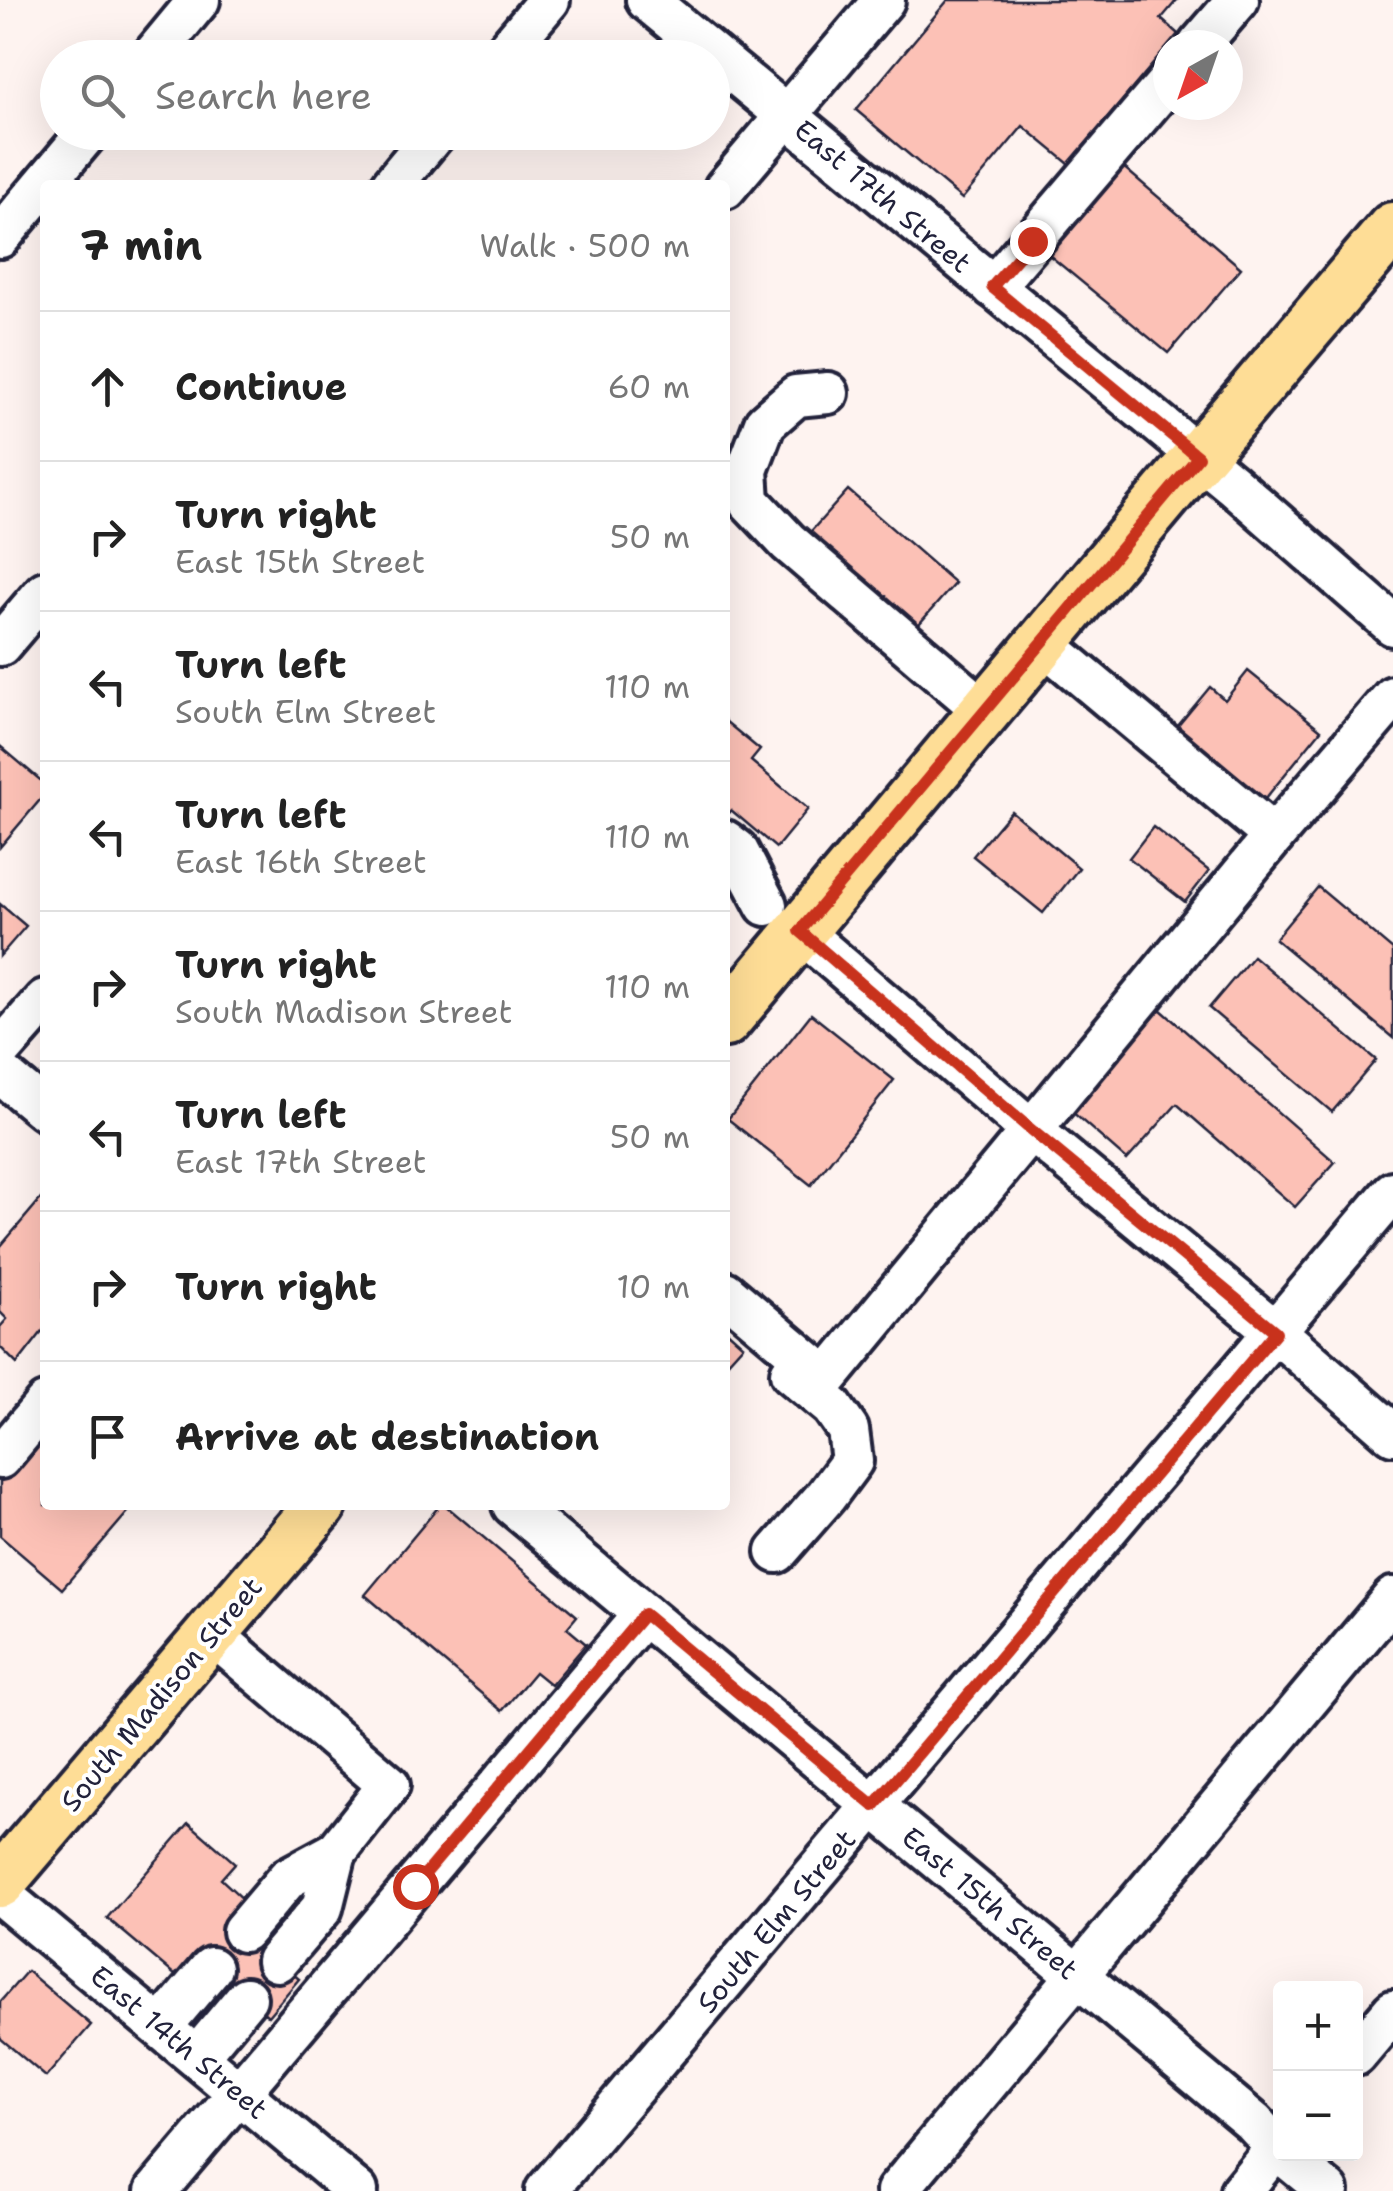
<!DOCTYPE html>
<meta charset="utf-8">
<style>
:root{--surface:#fff;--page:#f2f2f2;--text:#222;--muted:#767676;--line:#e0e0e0}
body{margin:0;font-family:"Shantell Sans",sans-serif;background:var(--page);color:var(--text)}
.controls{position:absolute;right:30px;bottom:30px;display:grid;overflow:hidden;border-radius:10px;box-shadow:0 10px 40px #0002}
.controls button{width:90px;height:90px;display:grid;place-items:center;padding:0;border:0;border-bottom:2px solid var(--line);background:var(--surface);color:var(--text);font:50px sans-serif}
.compass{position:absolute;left:1153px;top:30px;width:90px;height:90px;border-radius:50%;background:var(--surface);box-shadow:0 10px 40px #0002;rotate:220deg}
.stop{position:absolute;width:30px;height:30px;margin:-22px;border:8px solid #c8321e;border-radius:50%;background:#fff}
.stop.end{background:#c8321e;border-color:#fff;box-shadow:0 2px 10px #0008}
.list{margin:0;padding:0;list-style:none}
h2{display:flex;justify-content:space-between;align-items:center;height:130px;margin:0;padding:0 40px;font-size:42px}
h2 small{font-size:32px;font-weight:400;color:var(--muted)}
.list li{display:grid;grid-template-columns:65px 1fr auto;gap:30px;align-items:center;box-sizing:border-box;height:150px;padding:0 40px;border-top:2px solid var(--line)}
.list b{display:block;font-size:38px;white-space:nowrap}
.list p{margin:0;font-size:32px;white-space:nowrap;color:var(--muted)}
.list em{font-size:32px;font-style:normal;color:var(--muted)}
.icon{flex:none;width:55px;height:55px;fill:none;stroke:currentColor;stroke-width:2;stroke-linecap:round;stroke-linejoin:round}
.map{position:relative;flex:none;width:1393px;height:2191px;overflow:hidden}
.search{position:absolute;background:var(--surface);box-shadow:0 10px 40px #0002;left:40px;top:40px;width:690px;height:110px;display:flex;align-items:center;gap:25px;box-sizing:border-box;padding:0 35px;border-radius:55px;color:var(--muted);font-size:38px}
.panel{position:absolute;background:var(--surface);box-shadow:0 10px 40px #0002;left:40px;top:180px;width:690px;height:1330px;border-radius:10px}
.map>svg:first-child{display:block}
.building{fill:#fcc1b6;stroke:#22223b;stroke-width:2.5}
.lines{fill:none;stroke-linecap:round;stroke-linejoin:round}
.minor-casing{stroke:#22223b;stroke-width:48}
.major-casing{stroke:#22223b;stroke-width:58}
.minor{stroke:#fff;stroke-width:40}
.major{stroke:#fedd96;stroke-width:50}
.route{stroke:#c8321e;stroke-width:12}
.labels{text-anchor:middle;stroke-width:8;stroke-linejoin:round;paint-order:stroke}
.street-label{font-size:28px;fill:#22223b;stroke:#fff}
</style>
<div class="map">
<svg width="1393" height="2191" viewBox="0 0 1393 2191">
<rect width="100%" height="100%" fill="#fef3f0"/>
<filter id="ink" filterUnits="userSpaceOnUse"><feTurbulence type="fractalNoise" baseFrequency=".01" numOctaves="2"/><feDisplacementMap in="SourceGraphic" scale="20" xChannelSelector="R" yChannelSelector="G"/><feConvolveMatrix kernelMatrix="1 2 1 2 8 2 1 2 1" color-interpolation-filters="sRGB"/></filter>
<g filter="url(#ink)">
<!-- building -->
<g class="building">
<path d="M948,0H1177L1161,19L1178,34L1069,164L1023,126L962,199L856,110Z"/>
<path d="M1107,153L1241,268L1168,353L1032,241Z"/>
<path d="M848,490L955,583L912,632L805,538Z"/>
<path d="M1248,671L1321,730L1265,799L1177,727L1210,687L1225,700Z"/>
<path d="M725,721L760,750L751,761L808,809L776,848L731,810L725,816Z"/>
<path d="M0,746L45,784V794L0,847Z"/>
<path d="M1011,811L1079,868L1043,913L973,856Z"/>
<path d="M1153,827L1209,871L1185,902L1129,858Z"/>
<path d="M1318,887L1393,950V1038L1275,939Z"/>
<path d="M0,904L26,926L0,956Z"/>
<path d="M1253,956L1376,1060L1332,1112L1209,1008Z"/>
<path d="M1160,1009L1335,1162L1295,1207L1177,1104L1127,1160L1071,1111Z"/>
<path d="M811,1014L894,1080L811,1185L728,1119Z"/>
<path d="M45,1194V1328L17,1364L0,1347V1327L7,1319L0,1312V1247Z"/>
<path d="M725,1329L743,1345L725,1365Z"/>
<path d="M45,1407V1505H134L62,1589L0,1536V1459Z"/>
<path d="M440,1505H445L577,1616L567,1628L586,1644L551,1685L535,1672L502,1711L365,1595Z"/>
<path d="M189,1823L235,1863L221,1879L244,1900L228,1919L299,1979L268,2016L195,1954L176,1976L107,1918Z"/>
<path d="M27,1971L91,2025L46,2077L0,2038V2002Z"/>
</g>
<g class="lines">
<defs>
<g id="minor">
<path d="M647,0L1232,484L1393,625"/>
<path d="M1199,45L1238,0"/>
<path d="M151,58L199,0"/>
<path d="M500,58L549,0"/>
<path d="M392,185L436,132"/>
<path d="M725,188L884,0"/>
<path d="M0,237L88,132"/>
<path d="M993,287L1168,82"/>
<path d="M828,393L796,396L765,423L747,470L749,501L788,542L985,711"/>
<path d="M1043,643L1274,836"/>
<path d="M0,645L45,592"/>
<path d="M725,841L737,850L766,905"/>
<path d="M800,931L1030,1129L1276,1332L1393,1434"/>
<path d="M0,1051L45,1000"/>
<path d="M0,1073L45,1110"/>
<path d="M725,1292L827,1378L1274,836L1393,697"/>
<path d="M0,1458L45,1404"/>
<path d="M513,1505L1253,2122L1280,2151"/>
<path d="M777,1552L826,1496L852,1461L848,1430L832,1407L791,1373"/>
<path d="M212,1634L389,1785L336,1852L288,1878L243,1931"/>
<path d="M0,1894L357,2191"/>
<path d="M277,1961L322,1908L336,1852"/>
<path d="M161,2027L211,1968"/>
<path d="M1356,2055L1393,2011"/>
<path d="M197,2057L246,1998"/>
<path d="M1283,2154L1328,2191"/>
<path d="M156,2191L644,1614"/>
<path d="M546,2191L1393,1192"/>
<path d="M897,2191L1393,1598"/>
<path d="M1241,2191L1280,2143"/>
</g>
<g id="major">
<path d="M725,1021L1198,457L1393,228"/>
<path d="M0,1882L321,1505"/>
</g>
</defs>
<!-- minor casing -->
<use href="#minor" class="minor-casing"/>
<!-- major casing -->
<use href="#major" class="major-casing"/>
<!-- minor -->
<use href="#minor" class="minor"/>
<!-- major -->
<use href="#major" class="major"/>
</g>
</g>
<g class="lines" filter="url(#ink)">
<!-- route -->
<path class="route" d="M415,1886L644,1614L874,1806L1276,1332L1030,1129L800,931L1198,457L992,287L1032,241"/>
</g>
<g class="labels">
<!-- street labels -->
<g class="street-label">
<text transform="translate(883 196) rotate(40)" y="10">East 17th Street</text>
<text transform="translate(161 1694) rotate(-50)" y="10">South Madison Street</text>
<text transform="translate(990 1903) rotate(40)" y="10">East 15th Street</text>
<text transform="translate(776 1921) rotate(-50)" y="10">South Elm Street</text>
<text transform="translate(179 2042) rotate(40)" y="10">East 14th Street</text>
</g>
</g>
</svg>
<div class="controls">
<button>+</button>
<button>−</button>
</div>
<svg class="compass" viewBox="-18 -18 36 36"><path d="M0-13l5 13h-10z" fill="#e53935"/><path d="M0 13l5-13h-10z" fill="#767676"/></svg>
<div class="stop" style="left:415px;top:1886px"></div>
<div class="stop end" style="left:1032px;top:241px"></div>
<div class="search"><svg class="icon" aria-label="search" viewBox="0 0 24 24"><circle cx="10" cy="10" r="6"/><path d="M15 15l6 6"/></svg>Search here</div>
<section class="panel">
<h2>7 min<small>Walk · 500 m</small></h2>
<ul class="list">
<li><svg class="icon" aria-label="ahead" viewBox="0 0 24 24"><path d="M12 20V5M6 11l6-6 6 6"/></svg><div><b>Continue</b></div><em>60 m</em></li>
<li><svg class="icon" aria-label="right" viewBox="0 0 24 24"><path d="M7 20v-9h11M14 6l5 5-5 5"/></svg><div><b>Turn right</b><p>East 15th Street</p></div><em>50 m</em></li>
<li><svg class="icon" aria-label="left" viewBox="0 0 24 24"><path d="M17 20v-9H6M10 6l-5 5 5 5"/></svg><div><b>Turn left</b><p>South Elm Street</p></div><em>110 m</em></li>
<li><svg class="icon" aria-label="left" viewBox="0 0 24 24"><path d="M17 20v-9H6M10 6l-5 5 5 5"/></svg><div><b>Turn left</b><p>East 16th Street</p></div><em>110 m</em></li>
<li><svg class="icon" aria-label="right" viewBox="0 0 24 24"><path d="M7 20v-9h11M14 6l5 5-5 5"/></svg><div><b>Turn right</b><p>South Madison Street</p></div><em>110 m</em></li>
<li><svg class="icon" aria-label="left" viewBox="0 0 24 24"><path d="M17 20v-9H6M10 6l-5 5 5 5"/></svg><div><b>Turn left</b><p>East 17th Street</p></div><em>50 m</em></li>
<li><svg class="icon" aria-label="right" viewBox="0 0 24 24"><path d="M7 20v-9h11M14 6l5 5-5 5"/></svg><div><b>Turn right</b></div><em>10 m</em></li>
<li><svg class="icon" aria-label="arrive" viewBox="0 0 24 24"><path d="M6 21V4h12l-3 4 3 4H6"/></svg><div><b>Arrive at destination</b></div></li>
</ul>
</section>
</div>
